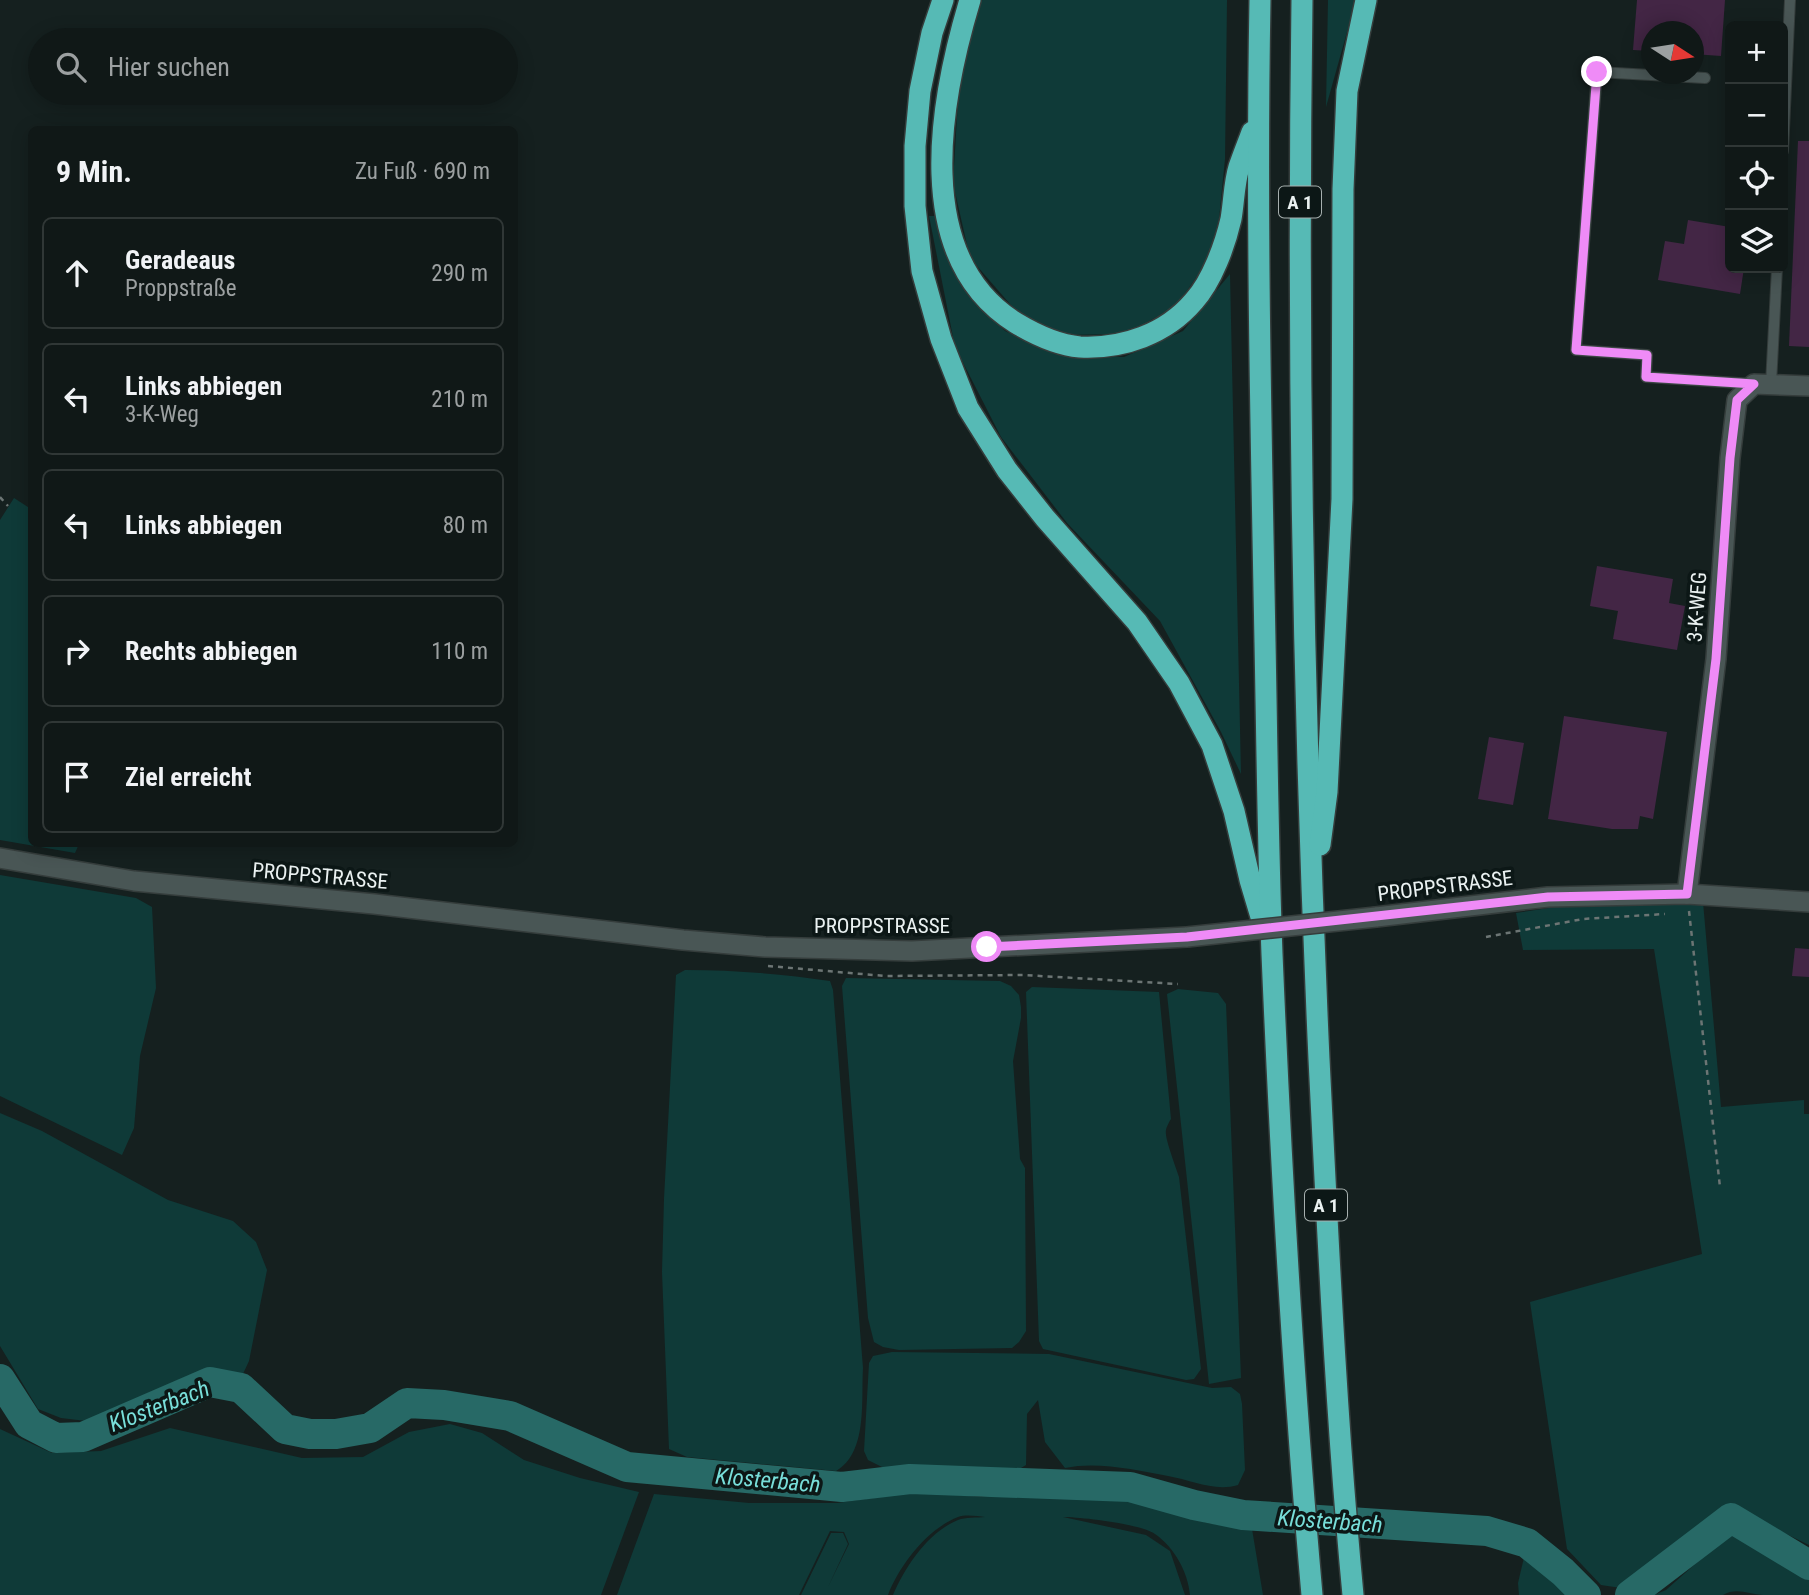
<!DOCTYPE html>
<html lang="de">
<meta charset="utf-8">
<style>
:root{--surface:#101817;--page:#1e2524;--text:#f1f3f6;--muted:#9ca0a1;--line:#303736}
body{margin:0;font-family:"Roboto Condensed",sans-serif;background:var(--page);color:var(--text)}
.controls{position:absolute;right:21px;top:21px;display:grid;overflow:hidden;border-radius:10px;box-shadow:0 4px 18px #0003}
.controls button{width:63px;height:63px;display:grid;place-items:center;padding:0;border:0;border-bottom:2px solid var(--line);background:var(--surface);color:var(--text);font:35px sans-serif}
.compass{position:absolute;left:1641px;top:21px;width:63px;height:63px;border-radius:50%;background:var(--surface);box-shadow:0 4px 18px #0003;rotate:102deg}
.stop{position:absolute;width:21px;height:21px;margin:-16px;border:5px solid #ef8bf7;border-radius:50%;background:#fff}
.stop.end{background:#ef8bf7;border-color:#fff;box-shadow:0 2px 7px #0008}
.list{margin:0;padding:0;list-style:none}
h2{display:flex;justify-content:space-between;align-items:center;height:91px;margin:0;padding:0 28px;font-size:30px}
h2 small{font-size:23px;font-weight:400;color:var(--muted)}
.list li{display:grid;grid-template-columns:46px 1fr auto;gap:21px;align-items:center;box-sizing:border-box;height:112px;margin:0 14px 14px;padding:0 14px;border:2px solid var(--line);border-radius:10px}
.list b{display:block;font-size:26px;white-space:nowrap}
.list p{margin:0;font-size:23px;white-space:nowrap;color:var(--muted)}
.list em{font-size:23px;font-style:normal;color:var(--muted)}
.icon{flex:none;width:38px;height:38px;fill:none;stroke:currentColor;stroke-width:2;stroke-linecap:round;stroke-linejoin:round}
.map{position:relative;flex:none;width:1809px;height:1595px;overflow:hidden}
.search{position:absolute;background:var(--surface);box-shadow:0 4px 18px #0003;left:28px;top:28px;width:490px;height:77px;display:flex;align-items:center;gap:18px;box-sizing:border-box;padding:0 24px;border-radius:38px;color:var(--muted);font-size:26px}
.panel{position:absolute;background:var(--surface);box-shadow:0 4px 18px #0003;left:28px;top:126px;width:490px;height:721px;border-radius:10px}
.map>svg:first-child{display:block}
.green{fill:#0f3a38}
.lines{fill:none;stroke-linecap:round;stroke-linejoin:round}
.river{stroke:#276966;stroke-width:30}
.building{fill:#432645}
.service-casing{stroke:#353d3c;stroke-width:12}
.minor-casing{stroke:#353d3c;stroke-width:22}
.motorway-casing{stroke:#353d3c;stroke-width:24}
.path{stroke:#6c7574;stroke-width:2.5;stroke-dasharray:5 5;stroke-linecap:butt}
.service{stroke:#495655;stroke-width:10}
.minor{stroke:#495655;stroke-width:19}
.motorway{stroke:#56bab5;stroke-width:21}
.minor-bridge-casing{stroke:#353d3c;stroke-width:22;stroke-linecap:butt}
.minor-bridge{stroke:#495655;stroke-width:19}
.route{stroke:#ef8bf7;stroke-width:9}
.labels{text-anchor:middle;stroke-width:7;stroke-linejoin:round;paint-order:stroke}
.shield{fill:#0c1716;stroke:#a7b0af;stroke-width:2}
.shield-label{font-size:19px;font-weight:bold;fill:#eaf1f1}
.street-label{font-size:21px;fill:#eaf1f1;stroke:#0c1716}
.water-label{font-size:23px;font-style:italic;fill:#78ded9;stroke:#0c1716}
</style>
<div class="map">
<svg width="1809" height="1595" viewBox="0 0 1809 1595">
<rect width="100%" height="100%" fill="#15201f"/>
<!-- green -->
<g class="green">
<path d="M980,0H1227L1225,159L1219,219L1207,262L1177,305L1127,334L1061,335L1016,311L970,258L953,183L958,100L971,25Z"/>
<path d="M1328,0H1356L1326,107Z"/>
<path d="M929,216H941L977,302L1005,331L1055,354L1124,357L1183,331L1230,274L1241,774L1221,732L1160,621L1067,523L1001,437L955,347Z"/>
<path d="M14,498L31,509L32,844H79L75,853L0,840V520Z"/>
<path d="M0,875L136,898L152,907L156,988L140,1056L134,1128L122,1155L0,1096Z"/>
<path d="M1703,902L1721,1107L1804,1100V1114H1809V1545L1731,1507L1621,1588L1601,1585L1567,1549L1530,1302L1702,1254L1654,949L1523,950L1516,913L1555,907Z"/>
<path d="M685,970C734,970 782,974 830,981L833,990L863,1368C861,1400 868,1453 836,1471L687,1457L669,1449L662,1272L664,1199L676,975Z"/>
<path d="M846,978L1000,981L1011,986L1019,995L1021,1007V1018L1013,1061L1020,1159L1025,1168L1026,1331L1019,1342L1012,1348L899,1350L883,1347L874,1342L868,1318L842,986Z"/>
<path d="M1032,987L1159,992L1171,1119C1170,1120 1166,1128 1166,1130C1164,1137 1176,1167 1179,1177L1201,1369L1194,1379L1186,1380L1043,1349L1039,1341L1026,992Z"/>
<path d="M1178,989L1218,993L1226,1004L1241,1378L1209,1384L1167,994Z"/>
<path d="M0,1113L42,1131L168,1200L233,1221L256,1242L267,1270L249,1361L242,1376L192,1374L86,1421L61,1418L38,1409L0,1346Z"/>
<path d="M892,1352L1049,1354L1212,1388L1231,1387L1240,1394L1242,1404L1245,1470L1238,1485C1214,1492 1192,1480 1168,1476C1136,1470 1097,1461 1065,1468L1045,1442L1038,1400L1027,1414L1026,1465L1009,1475L884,1468L868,1460L864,1451L869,1363L873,1356Z"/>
<path d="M450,1424L482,1433L524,1460L580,1478L639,1492L601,1595H0V1429L52,1453L101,1451L170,1428L302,1458L363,1457L409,1432Z"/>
<path d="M917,1492L982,1497L1032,1493L1123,1498L1207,1523L1252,1529L1263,1595H1190C1188,1572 1174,1547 1155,1534C1141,1524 1081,1517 1063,1517L1146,1535L1170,1551L1185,1595H893C905,1567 928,1532 958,1520C965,1517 977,1518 985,1517C978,1516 965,1514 958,1517C927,1529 899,1566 888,1595H801L831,1533H843L848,1544L828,1587L849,1544L844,1532L830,1531L799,1595H617L654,1494L749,1503H837Z"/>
<path d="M1731,1532L1745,1533L1785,1558L1809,1570V1595C1794,1595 1778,1595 1763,1595C1749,1594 1736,1587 1723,1595H1654L1666,1590Z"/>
<path d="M1526,1549L1580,1595H1519L1518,1583Z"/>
</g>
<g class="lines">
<!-- river -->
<g class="river">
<path d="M0,1379L29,1424L56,1438L83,1437L210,1382L241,1388L285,1429L310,1434H336L370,1428L407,1403L444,1405L510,1416L627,1467L842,1487L910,1479L1130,1487L1194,1505L1243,1515L1487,1531L1527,1543L1563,1572L1586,1595"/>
<path d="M1630,1595L1731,1518L1809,1565"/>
</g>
</g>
<!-- building -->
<g class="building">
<path d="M1637,0H1725L1721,56L1693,54V32H1651V51L1633,50Z"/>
<path d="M1798,141H1809V347L1789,346Z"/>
<path d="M1688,220L1730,227V268H1744L1740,294L1658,280L1665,241L1684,244Z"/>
<path d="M1597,566L1673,579L1669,603L1685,606L1677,650L1613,639L1618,611L1590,606Z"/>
<path d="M1564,716L1667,732L1653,819L1640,816L1638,829H1612L1548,819Z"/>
<path d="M1489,737L1524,743L1513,805L1478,799Z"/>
<path d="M1795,948L1809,949V977L1792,976Z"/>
</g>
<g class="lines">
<defs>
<g id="service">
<path d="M1705,78L1597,72L1576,350L1647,355L1646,377L1754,384"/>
<path d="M1783,151L1790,0"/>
<path d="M1771,384L1777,268"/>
</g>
<g id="minor">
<path d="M0,858L134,881L374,904L683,940L765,947L912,951L1187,937"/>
<path d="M1687,894L1716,659L1730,458L1737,400L1754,384L1809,386"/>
<path d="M1376,917L1548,897L1687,894L1809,902"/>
</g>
<g id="motorway">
<path d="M943,0L932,33L920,91L915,146V206L922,271L941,339L968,408L1007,470L1045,518L1137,622L1179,683L1212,745L1234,811L1250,880L1264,927"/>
<path d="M970,0C940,100 910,257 1016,323C1036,335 1057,345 1080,347C1123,349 1166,334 1194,301C1212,281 1225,245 1231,219C1234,202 1234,183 1239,167C1243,155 1248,143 1252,132"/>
<path d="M1260,0C1256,214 1261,428 1265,642C1267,746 1268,850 1272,954C1281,1168 1293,1382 1312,1595"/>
<path d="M1302,0C1297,353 1303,706 1319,1059C1328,1238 1336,1417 1353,1595"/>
<path d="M1320,845L1327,792L1342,499L1343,189L1347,91L1366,0"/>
</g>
</defs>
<!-- service casing -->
<use href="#service" class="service-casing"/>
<!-- minor casing -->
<use href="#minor" class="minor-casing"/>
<!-- motorway casing -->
<use href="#motorway" class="motorway-casing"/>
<!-- path -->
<g class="path">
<path d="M0,497L8,506"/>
<path d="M1689,911L1720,1187"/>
<path d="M1486,937L1583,919L1665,914"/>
<path d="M768,966L885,976L1023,975L1178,984"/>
</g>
<!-- service -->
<use href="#service" class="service"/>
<!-- minor -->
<use href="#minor" class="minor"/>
<!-- motorway -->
<use href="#motorway" class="motorway"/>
<defs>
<path id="minor-bridge" d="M1187,937L1376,917"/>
</defs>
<!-- minor-bridge casing -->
<use href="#minor-bridge" class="minor-bridge-casing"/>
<!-- minor-bridge -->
<use href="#minor-bridge" class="minor-bridge"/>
</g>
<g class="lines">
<!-- route -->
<path class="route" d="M987,947L1187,937L1548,897L1687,894L1716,659L1730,458L1737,400L1754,384L1646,377L1647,355L1576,350L1597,72"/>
</g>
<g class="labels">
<!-- shield labels -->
<g class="shield">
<rect x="1279" y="186.5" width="42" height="31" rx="5"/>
<rect x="1305" y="1189.5" width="42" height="31" rx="5"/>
</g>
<g class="shield-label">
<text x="1300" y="209">A 1</text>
<text x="1326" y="1212">A 1</text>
</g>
<!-- street labels -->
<g class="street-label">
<text transform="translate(1697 607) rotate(-86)" y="7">3-K-WEG</text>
<text transform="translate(320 876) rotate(5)" y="7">PROPPSTRASSE</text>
<text transform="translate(1445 886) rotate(-7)" y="7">PROPPSTRASSE</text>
<text x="882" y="933">PROPPSTRASSE</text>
</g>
<!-- water labels -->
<g class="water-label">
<text transform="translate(159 1406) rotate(-21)" y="8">Klosterbach</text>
<text transform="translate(768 1480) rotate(5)" y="8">Klosterbach</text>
<text transform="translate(1330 1521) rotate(4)" y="8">Klosterbach</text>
</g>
</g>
</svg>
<div class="controls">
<button>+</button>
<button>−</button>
<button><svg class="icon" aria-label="locate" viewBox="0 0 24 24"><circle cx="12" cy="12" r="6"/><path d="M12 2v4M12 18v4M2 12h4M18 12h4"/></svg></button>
<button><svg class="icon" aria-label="layers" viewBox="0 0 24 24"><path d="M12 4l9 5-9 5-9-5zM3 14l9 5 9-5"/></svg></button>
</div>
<svg class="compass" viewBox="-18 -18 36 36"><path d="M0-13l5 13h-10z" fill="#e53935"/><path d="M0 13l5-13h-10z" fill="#9ca0a1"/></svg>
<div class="stop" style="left:987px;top:947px"></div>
<div class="stop end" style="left:1597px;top:72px"></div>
<div class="search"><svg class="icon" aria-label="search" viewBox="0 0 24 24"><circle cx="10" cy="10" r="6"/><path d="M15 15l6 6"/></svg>Hier suchen</div>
<section class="panel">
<h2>9 Min.<small>Zu Fuß · 690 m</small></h2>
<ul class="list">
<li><svg class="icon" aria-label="ahead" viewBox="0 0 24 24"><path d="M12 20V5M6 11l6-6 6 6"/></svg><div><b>Geradeaus</b><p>Proppstraße</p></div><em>290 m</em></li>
<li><svg class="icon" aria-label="left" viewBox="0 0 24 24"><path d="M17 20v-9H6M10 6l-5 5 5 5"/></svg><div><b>Links abbiegen</b><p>3-K-Weg</p></div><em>210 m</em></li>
<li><svg class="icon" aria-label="left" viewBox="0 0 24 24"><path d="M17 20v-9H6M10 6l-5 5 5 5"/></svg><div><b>Links abbiegen</b></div><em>80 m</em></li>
<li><svg class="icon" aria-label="right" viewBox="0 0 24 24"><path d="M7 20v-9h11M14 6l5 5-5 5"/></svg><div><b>Rechts abbiegen</b></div><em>110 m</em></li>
<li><svg class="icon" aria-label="arrive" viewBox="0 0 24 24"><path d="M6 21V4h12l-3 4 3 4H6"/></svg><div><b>Ziel erreicht</b></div></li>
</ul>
</section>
</div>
